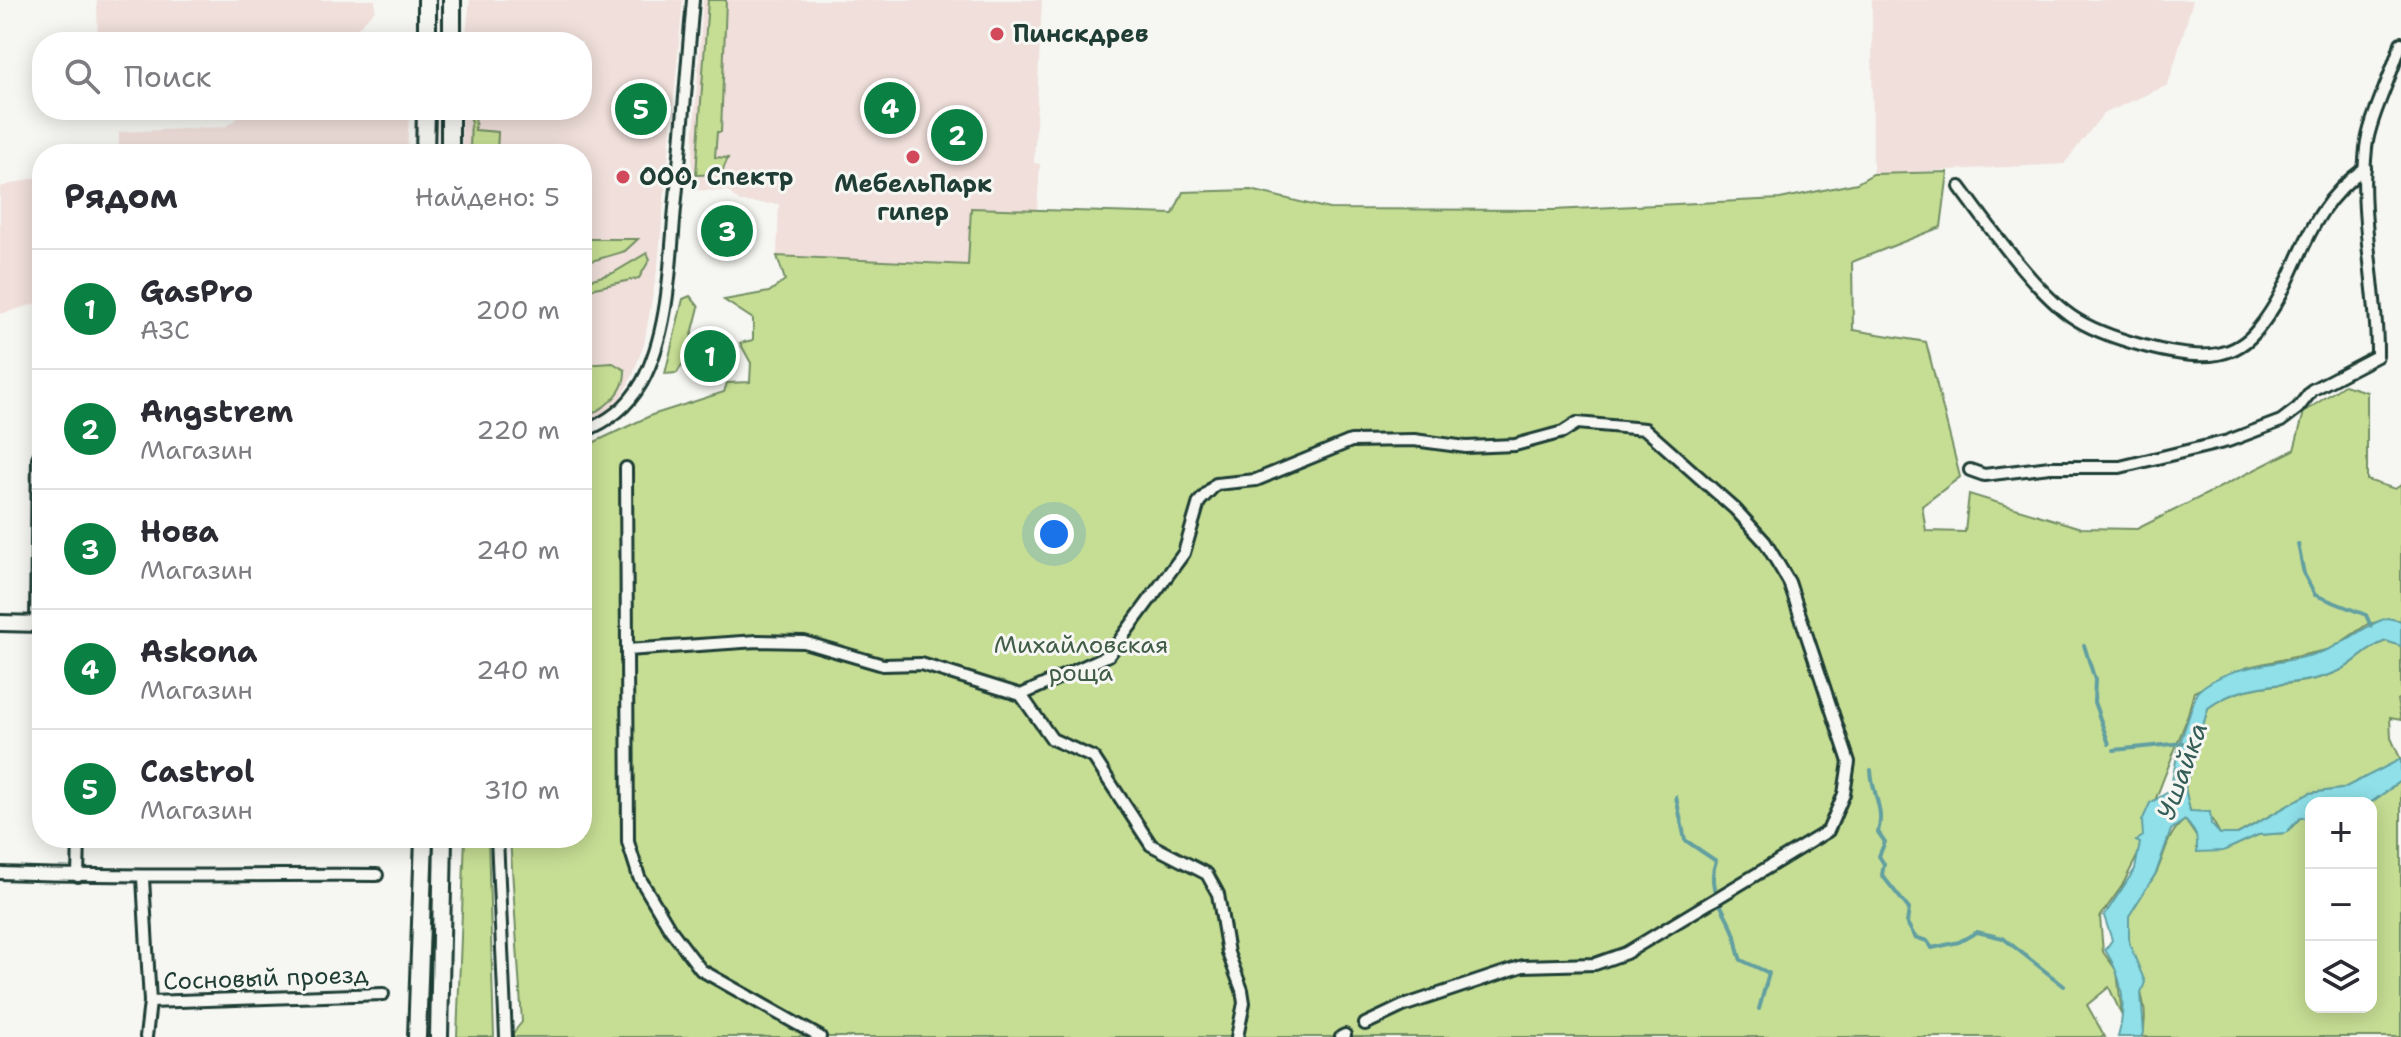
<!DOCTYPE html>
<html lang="ru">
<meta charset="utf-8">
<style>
:root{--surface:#fff;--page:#f2f2f3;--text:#2b2b33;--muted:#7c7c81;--line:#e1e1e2;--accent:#0b8043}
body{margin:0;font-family:"Shantell Sans",sans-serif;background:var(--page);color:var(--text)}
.controls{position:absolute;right:24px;bottom:24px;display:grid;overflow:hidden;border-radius:16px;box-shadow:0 4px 20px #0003}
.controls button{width:72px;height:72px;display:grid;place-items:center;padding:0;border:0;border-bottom:2px solid var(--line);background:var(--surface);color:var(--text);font:40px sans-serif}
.you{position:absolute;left:1054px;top:534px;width:28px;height:28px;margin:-20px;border:6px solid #fff;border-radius:50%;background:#1a73e8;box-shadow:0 0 0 12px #1a73e833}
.badge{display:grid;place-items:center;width:52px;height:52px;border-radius:50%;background:var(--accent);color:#fff;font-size:26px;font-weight:700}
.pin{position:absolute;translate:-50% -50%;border:4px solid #fff;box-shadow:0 2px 8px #0006}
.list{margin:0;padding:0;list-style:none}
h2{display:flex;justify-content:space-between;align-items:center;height:104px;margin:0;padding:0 32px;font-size:34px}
h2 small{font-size:26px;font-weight:400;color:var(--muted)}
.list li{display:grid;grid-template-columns:52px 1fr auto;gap:24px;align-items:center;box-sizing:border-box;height:120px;padding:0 32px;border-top:2px solid var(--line)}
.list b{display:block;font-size:30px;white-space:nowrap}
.list p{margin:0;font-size:26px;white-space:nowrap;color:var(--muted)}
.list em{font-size:26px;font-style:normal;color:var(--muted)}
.icon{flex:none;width:44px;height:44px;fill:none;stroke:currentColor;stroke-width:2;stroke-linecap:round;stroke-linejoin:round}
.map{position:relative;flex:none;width:2401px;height:1037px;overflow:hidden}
.search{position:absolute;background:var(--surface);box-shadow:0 4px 20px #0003;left:32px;top:32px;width:560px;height:88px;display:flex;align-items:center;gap:20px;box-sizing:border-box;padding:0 28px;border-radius:32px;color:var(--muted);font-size:30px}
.panel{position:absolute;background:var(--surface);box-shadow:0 4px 20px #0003;left:32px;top:144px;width:560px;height:704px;border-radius:32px}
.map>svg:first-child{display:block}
.built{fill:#f0dfda}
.green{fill:#c6de94;stroke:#728e64;stroke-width:2}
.water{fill:#8fe0e9;stroke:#629fa1;stroke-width:2}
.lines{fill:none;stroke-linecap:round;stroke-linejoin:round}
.stream{stroke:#629fa1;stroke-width:4}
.street-casing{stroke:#1f3d34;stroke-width:16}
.secondary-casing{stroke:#1f3d34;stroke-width:20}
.primary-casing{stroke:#1f3d34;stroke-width:22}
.street{stroke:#f6f6f2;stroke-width:10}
.secondary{stroke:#f6f6f2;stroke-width:14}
.primary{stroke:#f6f6f2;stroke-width:16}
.poi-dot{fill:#d1495b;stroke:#f6f6f2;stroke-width:3}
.labels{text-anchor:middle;stroke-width:6;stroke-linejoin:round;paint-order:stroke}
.poi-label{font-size:24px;font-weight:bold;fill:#1f3d34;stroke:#f6f6f2;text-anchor:start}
.park-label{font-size:24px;fill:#405d47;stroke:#f6f6f2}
.street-label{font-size:24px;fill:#1f3d34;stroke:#f6f6f2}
.water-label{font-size:26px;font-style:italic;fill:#355e58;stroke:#f6f6f2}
</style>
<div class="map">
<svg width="2401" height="1037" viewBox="0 0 2401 1037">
<rect width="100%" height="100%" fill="#f6f6f2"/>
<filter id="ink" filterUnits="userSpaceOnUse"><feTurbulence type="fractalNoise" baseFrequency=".0125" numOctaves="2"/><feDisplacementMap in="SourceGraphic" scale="16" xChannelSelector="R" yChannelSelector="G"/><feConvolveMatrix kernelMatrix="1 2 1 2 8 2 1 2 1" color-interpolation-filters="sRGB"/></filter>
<g filter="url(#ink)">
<!-- built -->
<g class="built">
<path d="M97,0H375V10L344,42H98Z"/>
<path d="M470,0H683L658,265L644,344L632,377L620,399L600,417L582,423V154H462V110H582V42H465Z"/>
<path d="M703,0H1042L1034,163L1040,164L1037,211L971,208L968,265L777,256L779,204L740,202L728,191L690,190Z"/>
<path d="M1872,0H2193L2168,85L2103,114L2064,164L1873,174Z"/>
<path d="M282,110H409L407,154H119V132L225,127L246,112Z"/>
<path d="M42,176V302L0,314V187Z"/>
</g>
<!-- green -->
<g class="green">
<path d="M708,0H726L721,132H717L715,157L728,158L721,174L696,175Z"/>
<path d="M471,110H476L475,130L498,132L497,154H470Z"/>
<path d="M1948,172L1941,227L1852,262L1853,330L1926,342L1960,477L1922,506L1926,531L1965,532L1969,494L2081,528L2137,529L2294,450L2304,412L2344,385L2367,392V480L2395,489L2401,485V621L2394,619L2368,624L2331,649L2248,667L2194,692L2186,721L2146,824L2149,833L2122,886L2100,917L2103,952L2117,971L2122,1016L2109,987L2087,1005L2105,1037H510L522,1022L510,838H582V448L652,415L724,392L727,383L750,382L751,363L740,343L753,340V319L724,300L769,292L785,280L777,256L968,265L971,208L1173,214L1183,192L1251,190L1329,209L1553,210L1780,199L1857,183L1873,174Z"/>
<path d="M582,239H638L625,251L582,264Z"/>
<path d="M647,253L650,259L639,278L582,291V282L613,273Z"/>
<path d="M690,296L699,307L686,358L677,373L665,374L683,299Z"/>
<path d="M613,363L625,370C626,395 602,410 582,418V365Z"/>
<path d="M2386,641L2401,646V697L2397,700L2401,720L2390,718L2391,738L2401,760L2342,789L2310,793L2237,834H2220L2210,816L2190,811L2185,788L2208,708C2250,677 2296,691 2339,671C2356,663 2366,648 2386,641Z"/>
<path d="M2401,781V1037H2142C2155,996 2118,955 2129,915C2134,898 2149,887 2156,873C2166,853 2166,834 2185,820L2200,842L2196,848L2223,851L2258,835L2286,833L2300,818H2311V1007H2371L2370,803Z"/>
<path d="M465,838H488L494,1037H457Z"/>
</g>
<!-- water -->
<path class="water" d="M2387,618L2401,621V646L2386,641C2366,648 2356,663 2339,671C2296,690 2249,677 2208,708L2185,788L2190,811L2210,812L2211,824L2220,834H2238L2310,793L2342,789L2401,759V781L2370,803H2311V818H2300L2286,833L2258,835L2223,851L2197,852C2197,835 2198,835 2185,820L2171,830L2156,873L2129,916V943L2145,982L2141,993L2144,1033L2142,1037H2118C2127,1005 2123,977 2105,950L2112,940L2104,916L2135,869L2140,843L2136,841L2143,836L2142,821L2150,803L2170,791L2179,746L2197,692C2231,660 2285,667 2327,650C2348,642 2364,625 2387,618Z"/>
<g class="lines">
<!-- stream -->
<g class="stream">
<path d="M2298,544L2304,574L2315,595L2366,615L2371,626"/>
<path d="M2084,645L2095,680L2094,702L2109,744"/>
<path d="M2114,750L2183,743"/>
<path d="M1871,770C1872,794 1885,809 1878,832L1885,842L1879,856L1884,864L1882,875L1909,909L1907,923L1915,937L1927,941L1932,948L1959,942L1977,932L2003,938L2064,986"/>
<path d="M1676,797L1685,840L1716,861C1706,888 1722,905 1732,928C1737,938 1736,949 1741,960L1769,973L1759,1009"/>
</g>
<defs>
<g id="street">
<path d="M1960,187C1988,225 2033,289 2071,316C2101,337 2182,361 2218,354C2234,351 2248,342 2258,329C2303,274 2299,215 2365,168"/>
<path d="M582,432C609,421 627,408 642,382C669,332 670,264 675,208C682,139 687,69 693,0"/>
<path d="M626,468L627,650"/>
<path d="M1970,470L1984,475L2050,467H2120L2228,441L2281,421L2298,408L2312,390L2377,356C2378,287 2358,217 2366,148C2369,119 2392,75 2401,43"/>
<path d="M36,624L38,458L42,450"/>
<path d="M1021,695L1109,655L1184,553L1199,502L1216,484L1256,480L1351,441L1414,440L1466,447L1515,445L1563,432L1577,423L1645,429L1735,509L1765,542L1789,582L1849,762L1844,794L1828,831L1626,953L1595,964L1523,966L1403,1006L1365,1024"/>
<path d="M497,838L506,1037"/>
<path d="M0,873C126,878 251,874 377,875"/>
<path d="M78,876L79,838"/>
<path d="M143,878L150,1002L146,1037"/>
<path d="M150,1002L383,994"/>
<path d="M820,1037L701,970L670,929L639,877L628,842L627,650L757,641L804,642L883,665L921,664L1021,695L1052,739L1094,758L1151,845L1207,874L1218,894L1228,953L1242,990L1244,1003L1237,1037"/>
<path d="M1341,1037L1345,1035"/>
</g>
<path id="secondary" d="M0,623L42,624"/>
<g id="primary">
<path d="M427,42V0"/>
<path d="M452,42V0"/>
<path d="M425,154L426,110"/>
<path d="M450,154V110"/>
<path d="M417,1037L424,838"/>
<path d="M439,1037L443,838"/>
</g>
</defs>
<!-- street casing -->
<use href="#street" class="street-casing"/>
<!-- secondary casing -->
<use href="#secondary" class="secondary-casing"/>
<!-- primary casing -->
<use href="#primary" class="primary-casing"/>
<!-- street -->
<use href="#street" class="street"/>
<!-- secondary -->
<use href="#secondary" class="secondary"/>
<!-- primary -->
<use href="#primary" class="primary"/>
</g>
</g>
<!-- markers -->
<g class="poi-dot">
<circle cx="997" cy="34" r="8"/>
<circle cx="913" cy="157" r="8"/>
<circle cx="623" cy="177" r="8"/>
</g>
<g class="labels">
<!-- poi labels -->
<g class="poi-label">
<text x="1013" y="42">Пинскдрев</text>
<text x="639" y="185">ООО, Спектр</text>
<text x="913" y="192" text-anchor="middle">МебельПарк<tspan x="913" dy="28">гипер</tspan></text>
</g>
<!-- park labels -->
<g class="park-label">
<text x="1081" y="653">Михайловская<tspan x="1081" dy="28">роща</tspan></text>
</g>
<!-- street labels -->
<g class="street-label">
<text transform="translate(266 978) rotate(-2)" y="8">Сосновый проезд</text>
</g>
<!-- water labels -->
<g class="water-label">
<text transform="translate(2182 771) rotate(-70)" y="9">Ушайка</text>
</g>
</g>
</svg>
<div class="controls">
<button>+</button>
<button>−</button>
<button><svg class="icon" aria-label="layers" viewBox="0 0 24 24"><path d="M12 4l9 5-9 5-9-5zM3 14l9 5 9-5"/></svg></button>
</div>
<div class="you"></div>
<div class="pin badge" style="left:710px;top:356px">1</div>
<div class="pin badge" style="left:957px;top:135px">2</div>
<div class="pin badge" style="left:727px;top:231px">3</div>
<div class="pin badge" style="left:890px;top:108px">4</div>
<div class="pin badge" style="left:641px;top:109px">5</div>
<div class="search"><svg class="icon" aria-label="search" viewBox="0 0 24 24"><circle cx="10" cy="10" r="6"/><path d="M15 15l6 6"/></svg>Поиск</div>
<section class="panel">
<h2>Рядом<small>Найдено: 5</small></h2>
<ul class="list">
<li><span class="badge">1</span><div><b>GasPro</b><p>АЗС</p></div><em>200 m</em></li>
<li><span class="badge">2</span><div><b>Angstrem</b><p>Магазин</p></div><em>220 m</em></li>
<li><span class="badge">3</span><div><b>Нова</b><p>Магазин</p></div><em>240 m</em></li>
<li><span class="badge">4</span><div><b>Askona</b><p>Магазин</p></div><em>240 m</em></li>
<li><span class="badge">5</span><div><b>Castrol</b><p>Магазин</p></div><em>310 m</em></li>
</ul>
</section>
</div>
